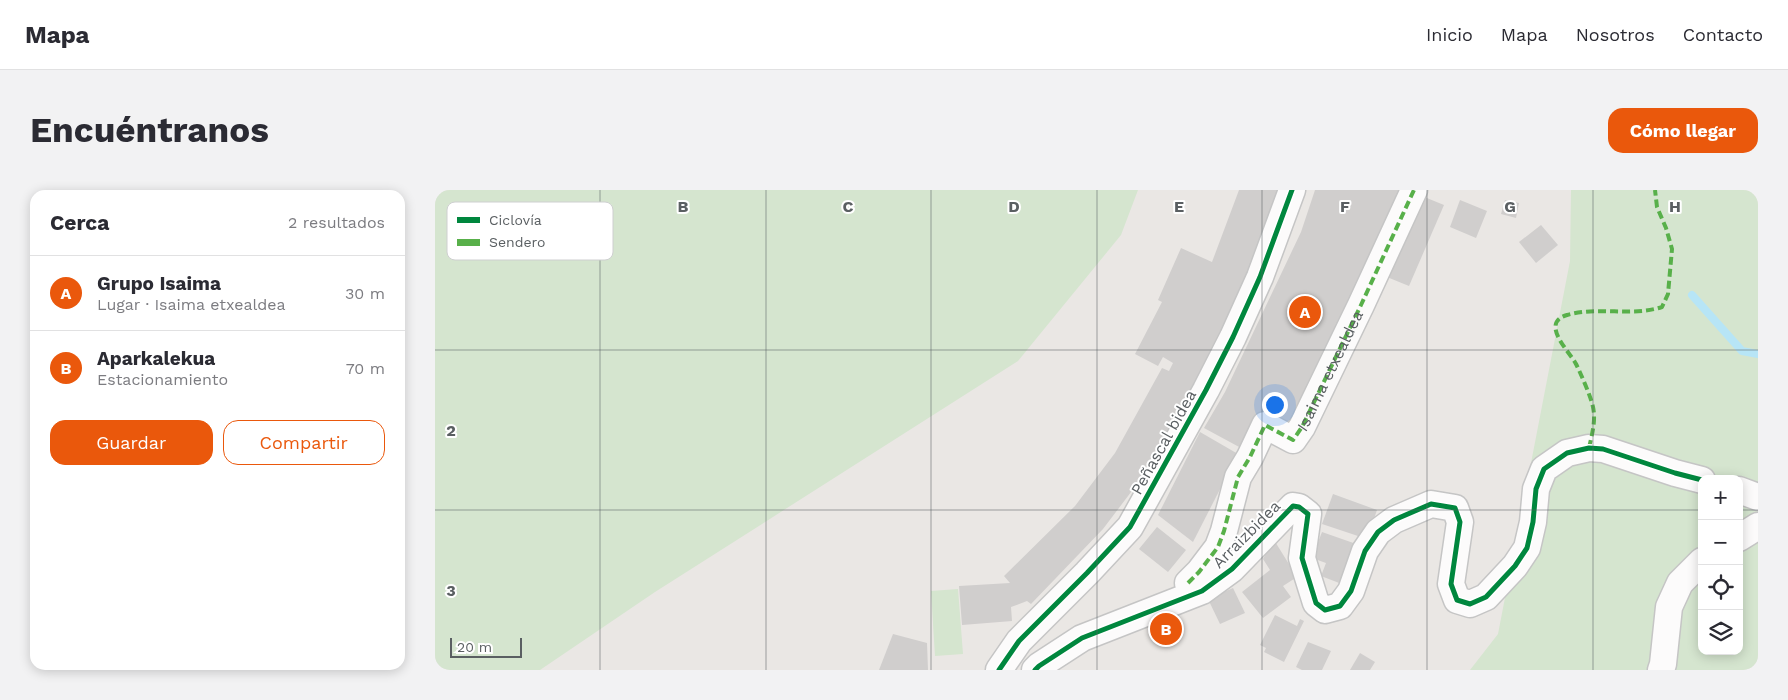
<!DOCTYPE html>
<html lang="es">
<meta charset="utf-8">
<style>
:root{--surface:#fff;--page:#f2f2f3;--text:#2b2b33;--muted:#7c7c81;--line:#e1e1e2;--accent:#ea580c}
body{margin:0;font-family:"Work Sans",sans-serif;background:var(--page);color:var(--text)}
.controls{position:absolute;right:15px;bottom:15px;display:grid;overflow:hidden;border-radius:10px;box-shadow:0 2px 12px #0003}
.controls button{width:45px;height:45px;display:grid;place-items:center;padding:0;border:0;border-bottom:1px solid var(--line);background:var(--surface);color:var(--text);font:25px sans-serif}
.scale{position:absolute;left:15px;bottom:12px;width:72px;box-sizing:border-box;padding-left:5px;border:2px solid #5a5f62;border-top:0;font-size:14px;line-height:18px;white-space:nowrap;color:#5a5f62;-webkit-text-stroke:4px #fff;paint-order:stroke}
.you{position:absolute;left:839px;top:214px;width:18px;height:18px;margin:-12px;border:4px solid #fff;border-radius:50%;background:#1a73e8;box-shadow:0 0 0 8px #1a73e833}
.badge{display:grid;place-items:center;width:32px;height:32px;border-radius:50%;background:var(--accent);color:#fff;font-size:16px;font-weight:700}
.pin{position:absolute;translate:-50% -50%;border:2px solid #fff;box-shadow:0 1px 5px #0006}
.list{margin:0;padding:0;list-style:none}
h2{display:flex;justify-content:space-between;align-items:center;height:65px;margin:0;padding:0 20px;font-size:21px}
h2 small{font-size:16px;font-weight:400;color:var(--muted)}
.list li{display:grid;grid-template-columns:32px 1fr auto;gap:15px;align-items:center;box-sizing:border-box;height:75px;padding:0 20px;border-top:1px solid var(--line)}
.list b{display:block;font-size:19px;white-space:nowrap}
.list p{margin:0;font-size:16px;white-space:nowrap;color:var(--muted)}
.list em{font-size:16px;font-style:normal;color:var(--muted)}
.actions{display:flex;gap:10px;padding:15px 20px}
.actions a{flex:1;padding:11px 0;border:1px solid var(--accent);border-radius:15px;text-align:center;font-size:18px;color:var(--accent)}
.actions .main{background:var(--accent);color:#fff}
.icon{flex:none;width:28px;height:28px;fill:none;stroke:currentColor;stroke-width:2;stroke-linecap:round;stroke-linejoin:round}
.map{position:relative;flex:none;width:1323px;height:480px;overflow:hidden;border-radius:15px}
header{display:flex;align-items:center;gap:30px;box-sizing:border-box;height:70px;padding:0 25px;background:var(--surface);border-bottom:1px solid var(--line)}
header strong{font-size:24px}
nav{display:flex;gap:28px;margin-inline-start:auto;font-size:18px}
.intro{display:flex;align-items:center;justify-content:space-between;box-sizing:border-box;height:120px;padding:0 30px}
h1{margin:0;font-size:35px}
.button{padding:12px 22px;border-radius:15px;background:var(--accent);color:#fff;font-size:18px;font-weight:700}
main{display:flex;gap:30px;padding:0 30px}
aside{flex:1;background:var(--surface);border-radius:15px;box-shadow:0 2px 12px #0003}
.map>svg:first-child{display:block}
.green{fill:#d5e5cf;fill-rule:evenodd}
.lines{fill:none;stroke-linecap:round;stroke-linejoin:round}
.stream{stroke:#b7e5f6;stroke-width:8}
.building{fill:#d0cecd}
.minor-casing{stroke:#c5c5c5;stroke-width:29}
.minor{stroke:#fcfbfb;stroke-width:26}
.quiet{stroke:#58b04a;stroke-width:4;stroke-dasharray:8 4;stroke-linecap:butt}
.cycleway-casing{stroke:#fff;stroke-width:8}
.cycleway{stroke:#00873e;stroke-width:5}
.grid{fill:none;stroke:#5a5f62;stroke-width:1;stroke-opacity:0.55}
.labels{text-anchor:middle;stroke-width:4;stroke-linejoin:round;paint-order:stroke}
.street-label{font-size:16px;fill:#5a5f62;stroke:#fff}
.key{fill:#fff;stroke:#cecfd0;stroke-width:1}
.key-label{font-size:14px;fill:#5a5f62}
.grid-label{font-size:16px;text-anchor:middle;font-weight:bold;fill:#5a5f62;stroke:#fff;stroke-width:4;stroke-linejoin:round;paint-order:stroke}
</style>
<header>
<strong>Mapa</strong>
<nav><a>Inicio</a><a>Mapa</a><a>Nosotros</a><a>Contacto</a></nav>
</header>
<div class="intro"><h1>Encuéntranos</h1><a class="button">Cómo llegar</a></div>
<main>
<aside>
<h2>Cerca<small>2 resultados</small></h2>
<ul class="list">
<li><span class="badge">A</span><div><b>Grupo Isaima</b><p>Lugar · Isaima etxealdea</p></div><em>30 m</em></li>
<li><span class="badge">B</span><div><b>Aparkalekua</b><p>Estacionamiento</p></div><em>70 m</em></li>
</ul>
<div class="actions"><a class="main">Guardar</a><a>Compartir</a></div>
</aside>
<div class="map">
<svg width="1323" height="480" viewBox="0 0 1323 480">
<rect width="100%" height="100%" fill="#eae7e4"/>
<!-- green -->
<g class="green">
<path d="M0,0H703L686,45L583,171L220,402L105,480H0Z"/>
<path d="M1136,0H1323V480H1035L1063,444L1135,71ZM1267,289H1304V461H1267Z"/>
<path d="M523,399L528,464L500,466L496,401Z"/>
</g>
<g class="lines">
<!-- stream -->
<path class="stream" d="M1257,105L1307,161L1323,164"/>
</g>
<!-- building -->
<g class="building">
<path d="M804,0H844L811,88L786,143L712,281L668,339L596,414L592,411L576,417L577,431L527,435L524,396L575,393L569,386L640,316L680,263L727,178L734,181L738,173L728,167L723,176L700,164L727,112L723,110L746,58L777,72Z"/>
<path d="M880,0H971L855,238L824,222L806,258L769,238L790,202L866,42Z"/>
<path d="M982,4L1009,15L974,96L947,85Z"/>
<path d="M1025,10L1052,21L1041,48L1015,37Z"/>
<path d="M1070,10L1084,13L1081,28L1066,24Z"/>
<path d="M1106,35L1123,55L1101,73L1084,52Z"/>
<path d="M765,242L803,264L758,352L723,325Z"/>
<path d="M898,304L942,320L932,349L887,334Z"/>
<path d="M722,337L751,360L733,382L704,359Z"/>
<path d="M887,342L927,356L912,396L886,386L891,373L877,368Z"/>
<path d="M839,350L862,387L848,396L856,407L828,428L807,402L835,380L828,369Z"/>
<path d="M798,398L810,423L785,434L773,409Z"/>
<path d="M840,425L862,436L865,429L869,431L849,472L829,462L831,458L825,455Z"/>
<path d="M458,444L492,453L493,480H444Z"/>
<path d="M873,452L896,461L887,480H867L861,477Z"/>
<path d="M925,463L940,472L935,480H915Z"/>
</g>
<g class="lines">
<defs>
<g id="minor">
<path d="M1304,300L1323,307"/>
<path d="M1304,348L1323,336"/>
<path id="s1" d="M753,393L764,382L783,357L789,341L803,287L815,267L830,235L858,250L867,237L926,115L979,0"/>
<path d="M564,480L584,451L652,383L695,337L771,200L798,147L825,87L857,0"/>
<path d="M600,480L604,476L647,448L767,401L797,379L858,316L864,317L873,324L867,368L881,413L890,420L905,416L916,401L930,361L943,342L959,330L996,314L1020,318L1025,332L1016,394L1022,410L1035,414L1051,407L1080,376L1092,358L1098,332L1101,299L1109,279L1132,263L1154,258L1168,259L1240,283L1267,290"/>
<path d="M1226,480L1228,474L1234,417L1245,393L1267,371"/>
</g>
</defs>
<!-- minor casing -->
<use href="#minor" class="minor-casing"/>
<!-- minor -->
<use href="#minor" class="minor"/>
<!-- quiet -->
<g class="quiet">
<path d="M1154,258C1157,244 1161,231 1158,217C1156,207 1146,184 1141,174C1135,162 1104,133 1132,125C1163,116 1196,127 1227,117L1233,104L1237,59L1231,38L1222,17L1220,0"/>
<path d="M753,393L764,382L783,357L789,341L803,287L815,267L830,235L858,250L867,237L926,115L979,0"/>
</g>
<defs>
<g id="cycleway">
<path d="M564,480L584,451L652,383L695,337L771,200L798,147L825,87L857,0"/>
<path d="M600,480L604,476L647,448L767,401L797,379L858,316L864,317L873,324L867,368L881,413L890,420L905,416L916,401L930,361L943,342L959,330L996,314L1020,318L1025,332L1016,394L1022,410L1035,414L1051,407L1080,376L1092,358L1098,332L1101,299L1109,279L1132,263L1154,258L1168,259L1240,283L1267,290"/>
</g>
</defs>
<!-- cycleway casing -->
<use href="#cycleway" class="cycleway-casing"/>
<!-- cycleway -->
<use href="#cycleway" class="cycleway"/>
</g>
<!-- grid -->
<path class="grid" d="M165,0V480M331,0V480M496,0V480M662,0V480M827,0V480M992,0V480M1158,0V480M0,160H1323M0,320H1267M1304,320H1323"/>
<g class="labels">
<!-- street labels -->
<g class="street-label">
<text dy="6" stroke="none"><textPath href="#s1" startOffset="289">Isaima etxealdea</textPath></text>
<text transform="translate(728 252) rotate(-61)" y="6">Peñascal bidea</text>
<text transform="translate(811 344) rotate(-45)" y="6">Arraizbidea</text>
</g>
</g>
<!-- legend -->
<rect x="12" y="12" width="166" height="58" rx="8" class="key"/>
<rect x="22" y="27" width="23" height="6" fill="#00873e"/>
<rect x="22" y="49" width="23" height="7" fill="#58b04a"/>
<g class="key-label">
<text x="54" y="35">Ciclovía</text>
<text x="54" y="57">Sendero</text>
</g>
<g class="grid-label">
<text x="248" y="22">B</text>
<text x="413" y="22">C</text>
<text x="579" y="22">D</text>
<text x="744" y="22">E</text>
<text x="910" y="22">F</text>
<text x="1075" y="22">G</text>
<text x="1240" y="22">H</text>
<text x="16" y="246">2</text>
<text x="16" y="406">3</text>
</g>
</svg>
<div class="controls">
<button>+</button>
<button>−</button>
<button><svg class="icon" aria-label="locate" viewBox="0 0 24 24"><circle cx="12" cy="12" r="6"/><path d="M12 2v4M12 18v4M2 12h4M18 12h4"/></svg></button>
<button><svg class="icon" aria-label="layers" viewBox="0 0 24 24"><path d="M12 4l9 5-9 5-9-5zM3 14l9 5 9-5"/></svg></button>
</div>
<div class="scale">20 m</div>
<div class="you"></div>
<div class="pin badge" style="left:870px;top:122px">A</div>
<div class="pin badge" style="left:731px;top:439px">B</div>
</div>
</main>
